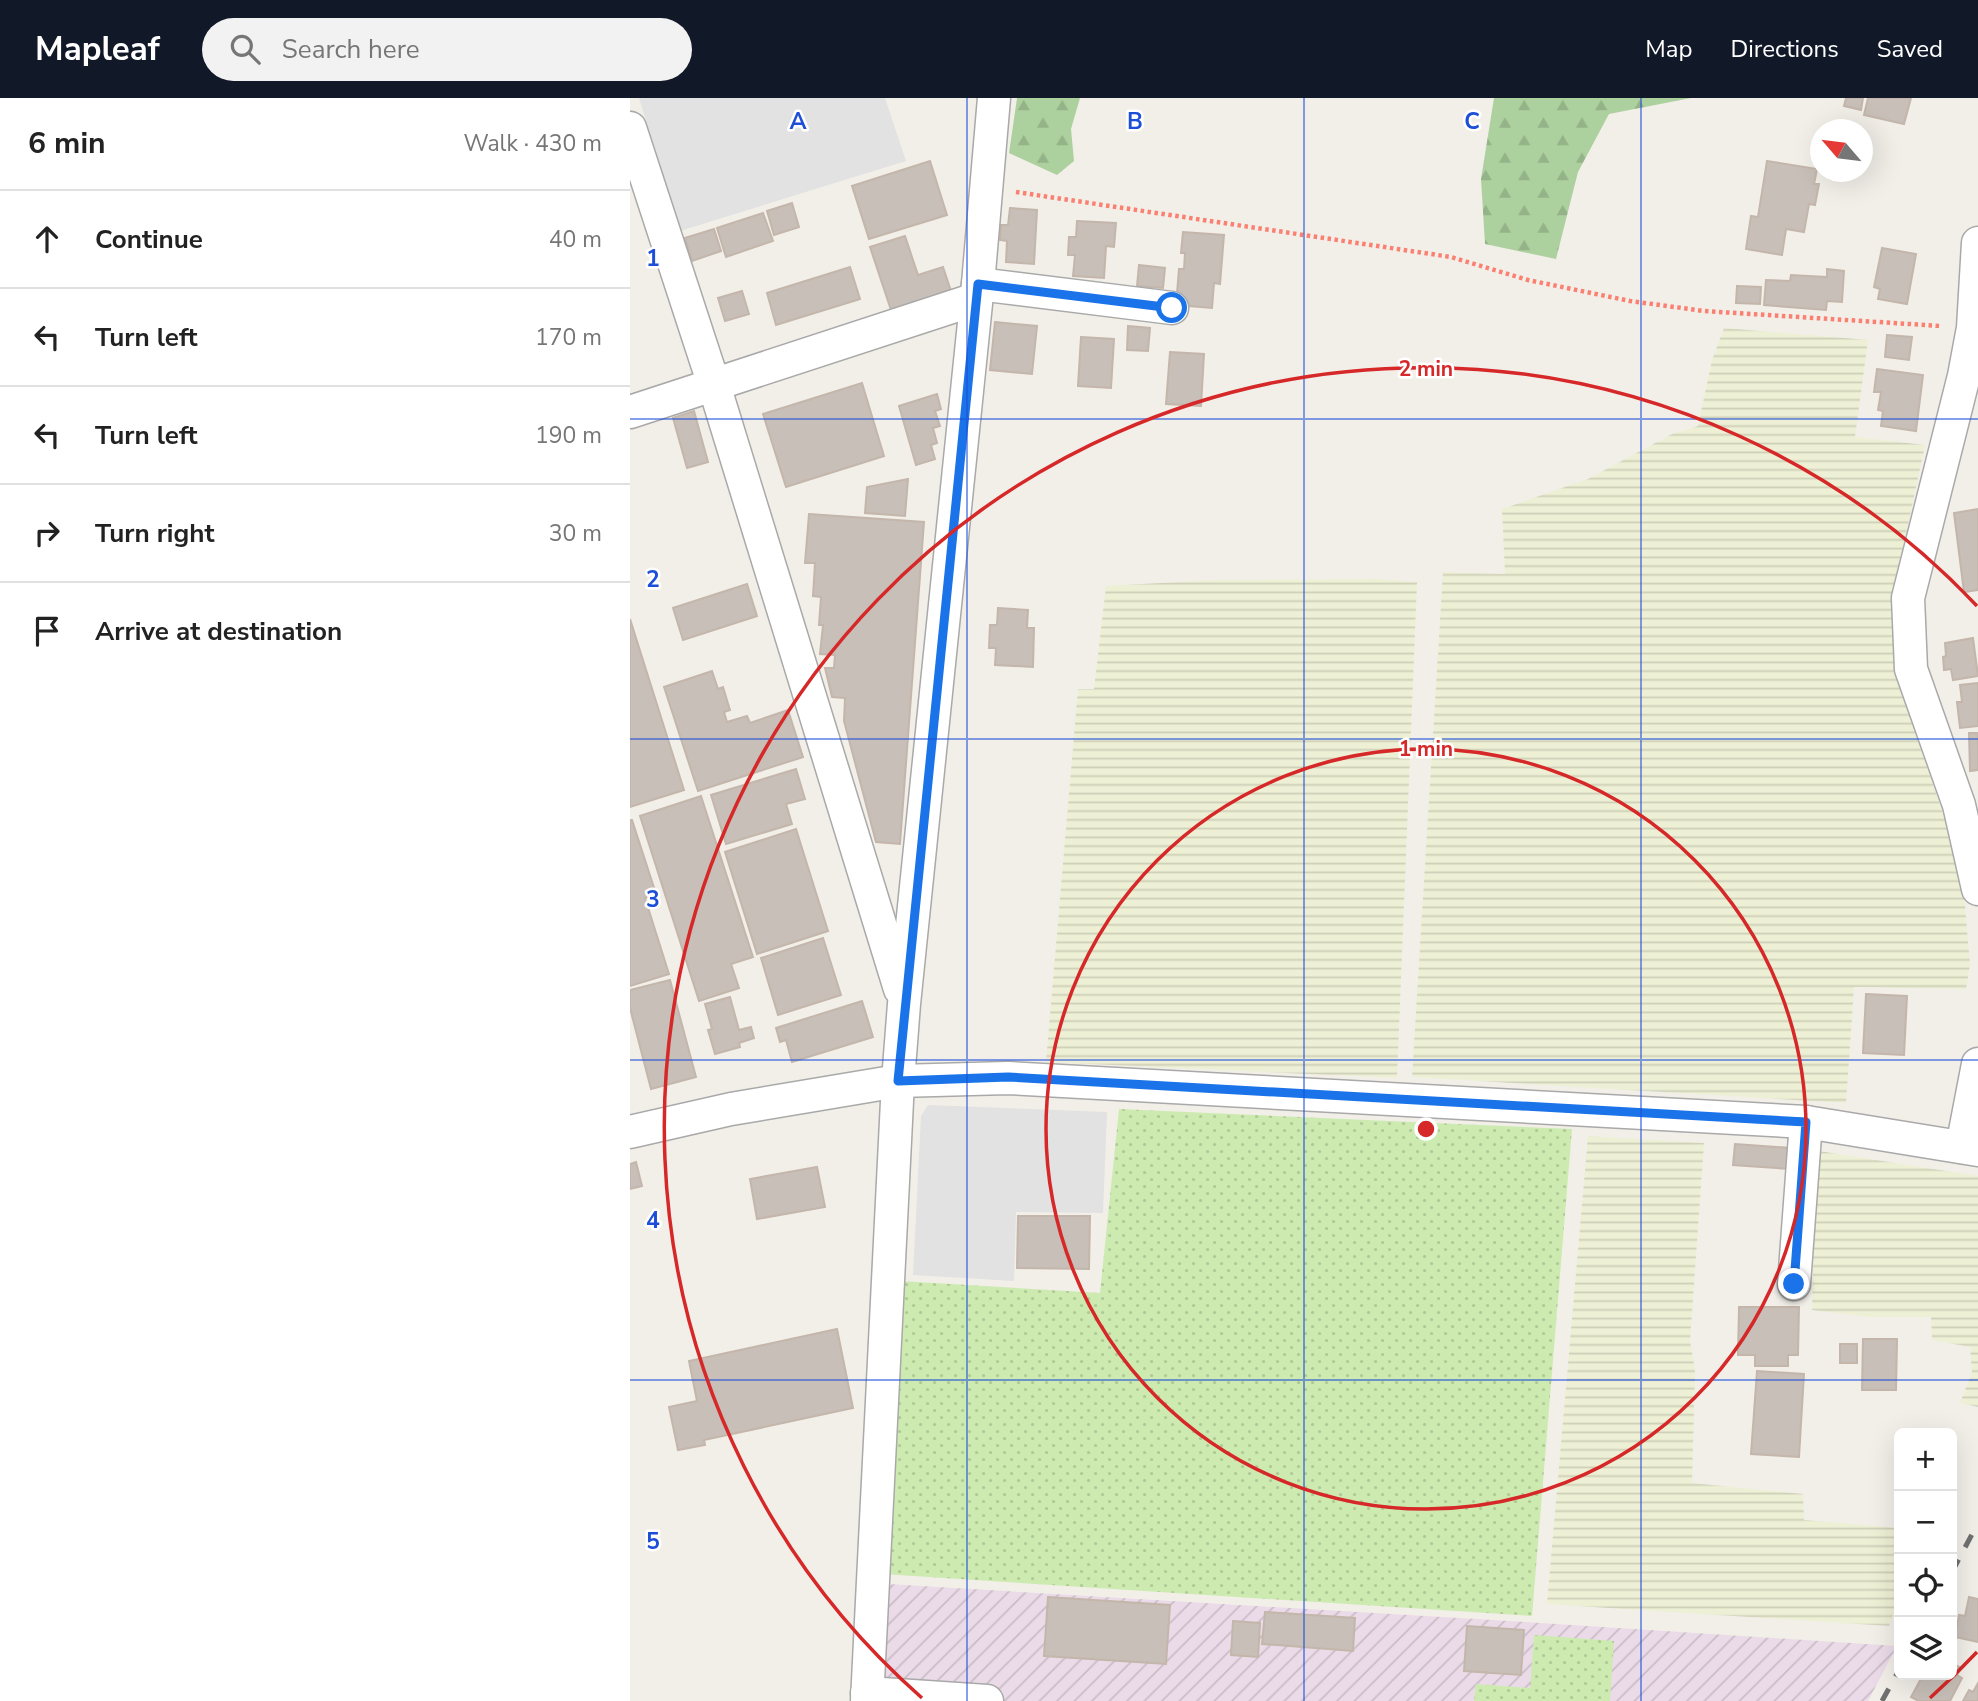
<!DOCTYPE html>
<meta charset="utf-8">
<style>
:root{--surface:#fff;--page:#f2f2f2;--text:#222;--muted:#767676;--line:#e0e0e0;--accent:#111827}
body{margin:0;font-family:"Nunito Sans",sans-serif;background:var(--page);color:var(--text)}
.controls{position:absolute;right:21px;bottom:21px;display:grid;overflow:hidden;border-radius:10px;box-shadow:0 7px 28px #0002}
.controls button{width:63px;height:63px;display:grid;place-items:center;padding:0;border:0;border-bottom:2px solid var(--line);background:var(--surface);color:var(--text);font:35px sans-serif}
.compass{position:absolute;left:1180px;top:21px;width:63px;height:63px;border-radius:50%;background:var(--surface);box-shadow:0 7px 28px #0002;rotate:298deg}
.stop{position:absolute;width:21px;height:21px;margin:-16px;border:5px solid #1a73e8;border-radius:50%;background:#fff}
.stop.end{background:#1a73e8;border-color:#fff;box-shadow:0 2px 7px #0008}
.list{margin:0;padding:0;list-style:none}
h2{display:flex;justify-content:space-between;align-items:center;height:91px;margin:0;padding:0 28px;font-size:30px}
h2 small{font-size:23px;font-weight:400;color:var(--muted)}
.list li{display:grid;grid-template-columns:46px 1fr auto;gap:21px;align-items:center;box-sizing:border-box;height:98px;padding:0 28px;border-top:2px solid var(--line)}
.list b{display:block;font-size:26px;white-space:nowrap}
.list em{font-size:23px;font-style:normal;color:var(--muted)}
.icon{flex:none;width:38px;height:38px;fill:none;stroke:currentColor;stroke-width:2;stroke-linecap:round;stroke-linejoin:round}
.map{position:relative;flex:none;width:1348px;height:1603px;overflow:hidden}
header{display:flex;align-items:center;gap:42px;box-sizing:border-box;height:98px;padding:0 35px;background:var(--accent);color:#fff}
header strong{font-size:33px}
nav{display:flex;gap:38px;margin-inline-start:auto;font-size:24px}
.search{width:490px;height:63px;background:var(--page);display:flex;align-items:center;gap:18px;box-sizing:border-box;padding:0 24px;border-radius:38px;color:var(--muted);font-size:26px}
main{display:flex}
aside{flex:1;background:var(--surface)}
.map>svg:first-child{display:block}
.industrial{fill:url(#industrial-furrows)}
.farmland{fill:url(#farmland-rules)}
.grass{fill:url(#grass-dots)}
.forest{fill:url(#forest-firs)}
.parking{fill:#e2e2e2}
.building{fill:#c7bfb8;stroke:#c4b6ab;stroke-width:2}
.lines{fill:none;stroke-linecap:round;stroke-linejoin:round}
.minor-casing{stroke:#a9a9a9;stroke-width:35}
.path{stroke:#fa8072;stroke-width:4.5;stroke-dasharray:3.5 3.5;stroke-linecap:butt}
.minor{stroke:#fff;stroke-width:32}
.rail{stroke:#707070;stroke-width:5;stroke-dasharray:14 14;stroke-linecap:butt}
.route{stroke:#1a73e8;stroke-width:9}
.grid{fill:none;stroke:#1d4ed8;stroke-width:2;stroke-opacity:0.55}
.ring{fill:none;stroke:#d62828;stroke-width:3.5}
.grid-label{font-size:23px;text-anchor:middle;font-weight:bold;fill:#1d4ed8;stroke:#fff;stroke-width:5;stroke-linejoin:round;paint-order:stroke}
.centre{fill:#d62828;stroke:#fff;stroke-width:3.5}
.ring-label{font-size:21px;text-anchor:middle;font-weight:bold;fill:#d62828;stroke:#fff;stroke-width:5;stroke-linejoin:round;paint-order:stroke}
</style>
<header>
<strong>Mapleaf</strong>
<div class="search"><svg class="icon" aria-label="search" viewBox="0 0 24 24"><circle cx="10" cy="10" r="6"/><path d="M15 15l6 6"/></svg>Search here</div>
<nav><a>Map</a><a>Directions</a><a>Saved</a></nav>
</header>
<main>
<aside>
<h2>6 min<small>Walk · 430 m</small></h2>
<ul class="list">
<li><svg class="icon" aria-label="ahead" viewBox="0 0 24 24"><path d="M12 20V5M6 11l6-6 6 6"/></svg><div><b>Continue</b></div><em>40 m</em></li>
<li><svg class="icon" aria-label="left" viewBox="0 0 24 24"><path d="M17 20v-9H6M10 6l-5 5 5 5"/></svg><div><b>Turn left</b></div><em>170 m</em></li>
<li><svg class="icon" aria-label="left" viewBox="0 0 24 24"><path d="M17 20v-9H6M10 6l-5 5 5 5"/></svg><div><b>Turn left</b></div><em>190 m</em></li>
<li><svg class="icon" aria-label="right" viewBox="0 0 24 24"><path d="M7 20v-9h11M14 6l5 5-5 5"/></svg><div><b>Turn right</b></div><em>30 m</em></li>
<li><svg class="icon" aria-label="arrive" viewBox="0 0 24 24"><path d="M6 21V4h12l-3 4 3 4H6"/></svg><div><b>Arrive at destination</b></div></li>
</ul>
</aside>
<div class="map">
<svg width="1348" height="1603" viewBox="0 0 1348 1603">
<defs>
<pattern id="industrial-furrows" width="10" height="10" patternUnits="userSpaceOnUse" patternTransform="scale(1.75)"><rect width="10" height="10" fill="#ebdbe8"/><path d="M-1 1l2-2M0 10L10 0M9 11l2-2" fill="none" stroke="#c9bcc7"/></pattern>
<pattern id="farmland-rules" width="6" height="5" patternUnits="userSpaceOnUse" patternTransform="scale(1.75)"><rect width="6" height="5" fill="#eef0d5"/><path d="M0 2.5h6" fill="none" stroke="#ccceb7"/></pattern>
<pattern id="grass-dots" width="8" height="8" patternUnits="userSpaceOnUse" patternTransform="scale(1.75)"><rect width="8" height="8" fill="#cdebb0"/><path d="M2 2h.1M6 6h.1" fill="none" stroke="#b0c997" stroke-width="1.8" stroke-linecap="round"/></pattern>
<pattern id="forest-firs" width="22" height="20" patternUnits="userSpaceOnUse" patternTransform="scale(1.75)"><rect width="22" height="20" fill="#add19e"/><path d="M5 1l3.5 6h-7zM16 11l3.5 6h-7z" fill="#95b388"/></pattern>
</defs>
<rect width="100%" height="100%" fill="#f2efe9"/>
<!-- industrial -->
<path class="industrial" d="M258,1486L911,1525L1267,1548L1238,1603H253Z"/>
<!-- farmland -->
<g class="farmland">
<path d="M1094,230L1238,242L1225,339L1295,347L1266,482L1262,533L1265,569L1279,617L1322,742L1334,796L1340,867L1336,891L1224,889L1216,1005L782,979L813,474L875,476L872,411L958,381L1042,336L1068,328L1082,262Z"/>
<path d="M748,481L787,484L767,980L416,964L448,591H464L476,488L585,482Z"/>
<path d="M958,1038L1074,1045L1060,1243L1065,1273L1062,1385L1173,1396L1174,1422L1269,1430V1501L1259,1528L917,1506Z"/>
<path d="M1189,1053L1348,1078V1309L1330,1305L1342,1274L1340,1249L1302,1242L1301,1219H1239L1182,1212L1184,1134Z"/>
</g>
<!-- grass -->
<g class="grass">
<path d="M489,1011L942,1031L902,1518L252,1476L270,1183L470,1195Z"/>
<path d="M904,1537L984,1543L980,1603H844L846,1586L900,1590Z"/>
</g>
<!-- forest -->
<g class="forest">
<path d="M387,0H450L441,31L444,63L427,77L379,55Z"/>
<path d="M864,0H1061L979,16L948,74L926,161L855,146L851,81Z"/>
</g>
<!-- parking -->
<g class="parking">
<path d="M9,0H255L276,63L50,133Z"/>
<path d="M298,1007L477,1014L473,1115L386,1114L384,1183L283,1177L291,1018Z"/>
</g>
<!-- building -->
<g class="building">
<path d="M1216,0H1233L1231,12L1214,8Z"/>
<path d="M1238,0H1281L1274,26L1234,17Z"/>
<path d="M300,63L317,117L239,141L222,88Z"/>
<path d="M1137,63L1187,71L1184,86H1189L1185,107L1179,106L1174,134L1156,131L1152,157L1116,151L1121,118L1128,119Z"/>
<path d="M162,105L169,129L144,137L137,113Z"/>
<path d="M380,110L407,112L404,166L376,164L377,143L370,142L371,127H378Z"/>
<path d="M133,115L143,143L96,159L87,130Z"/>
<path d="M447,123L486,125L484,149L476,148L474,180L443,178L445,157H438L439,139H446Z"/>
<path d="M84,131L91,153L62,163L55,140Z"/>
<path d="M553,134L594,137L590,186L584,185L582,210L546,207L549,171H554L555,155H551Z"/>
<path d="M275,138L288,177L313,169L321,193L261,212L240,149Z"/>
<path d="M1252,150L1286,156L1277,206L1248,201L1250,191L1244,189Z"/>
<path d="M509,167L535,170L533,190L507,188Z"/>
<path d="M220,169L230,201L146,227L137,195Z"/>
<path d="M1197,171L1214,173L1212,204L1197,203L1196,212L1134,207L1136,182L1160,183L1161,177L1197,179Z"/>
<path d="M1107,188L1131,189L1130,206L1106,205Z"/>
<path d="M112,193L119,216L95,223L88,200Z"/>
<path d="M365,224L407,228L402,276L360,272Z"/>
<path d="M498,228L520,230L518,253L497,252Z"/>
<path d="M1257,237L1282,239L1279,262L1255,259Z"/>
<path d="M451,239L484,241L481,290L448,288Z"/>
<path d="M540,254L574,256L571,308L536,306Z"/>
<path d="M1247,271L1293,277L1286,333L1251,328L1253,313L1248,312L1251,294H1244Z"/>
<path d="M232,285L254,358L156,389L133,316Z"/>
<path d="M307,296L311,311L305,313L310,328L303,330L307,345L301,347L305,361L286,367L269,308Z"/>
<path d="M64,313L78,364L57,370L43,320Z"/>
<path d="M278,381L275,418L235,415L237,389Z"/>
<path d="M1348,411V492L1334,494L1324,415Z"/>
<path d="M179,416L294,424L270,746L246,744L214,623L215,600L202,599L195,570H204L205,557L190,556L193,527H189L191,499L183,498L185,465H175Z"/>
<path d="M117,486L127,518L53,542L43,510Z"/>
<path d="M368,510L398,512L397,530H404L403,569L365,567L366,550H359L360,527H367Z"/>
<path d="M0,521L54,692L0,709Z"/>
<path d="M1343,540L1348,578L1323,582L1321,571L1314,572L1313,559L1316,558L1315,545Z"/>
<path d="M82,573L88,591L93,589L100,612L94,614L97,624L117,618L120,625L158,612L173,659L68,693L34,589Z"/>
<path d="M1348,585V628L1330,630L1327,604H1332L1330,587Z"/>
<path d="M1339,635H1348V672L1340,673Z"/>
<path d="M166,671L175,701L156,706L162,726L96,746L81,697Z"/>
<path d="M71,698L123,859L101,866L109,890L69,903L10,718Z"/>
<path d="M0,722H2L26,796L15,800L39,876L0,888Z"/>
<path d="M166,731L198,833L127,856L95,754Z"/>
<path d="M193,840L211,897L148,917L131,860Z"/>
<path d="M40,882L66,979L21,991L0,910V892Z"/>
<path d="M1236,896L1277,898L1274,957L1233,955Z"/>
<path d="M100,899L109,932L121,929L124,940L109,945L110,949L85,956L78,932L82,931L75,906Z"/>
<path d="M232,903L243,939L162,964L156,942L150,944L146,930Z"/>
<path d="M1105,1046L1161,1050L1159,1071L1103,1067Z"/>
<path d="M6,1064L12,1088L0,1091V1066Z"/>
<path d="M187,1069L195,1109L127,1121L120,1081Z"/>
<path d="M388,1118H460L459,1171L387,1170Z"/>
<path d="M1109,1209H1169L1168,1257H1158V1268H1125V1257H1108Z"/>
<path d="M207,1231L223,1310L74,1342L75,1347L48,1352L39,1309L67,1303L59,1263Z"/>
<path d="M1233,1241H1267L1266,1292H1232Z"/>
<rect x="1210" y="1246" width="17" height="19"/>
<path d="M1127,1273L1174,1276L1169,1359L1121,1356Z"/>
<path d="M418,1499L540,1507L536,1566L414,1558Z"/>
<path d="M1339,1499L1348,1501V1544L1325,1539L1329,1517L1335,1518Z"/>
<path d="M635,1514L725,1520L723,1553L632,1546Z"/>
<path d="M603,1523L630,1525L628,1559L601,1557Z"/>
<path d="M837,1528L894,1532L891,1577L834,1573Z"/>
<path d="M1322,1565L1331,1570L1327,1577L1332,1580L1320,1603H1289L1281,1599L1293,1577H1322Z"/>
<path d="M1348,1585V1603H1333L1339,1592L1343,1594Z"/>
</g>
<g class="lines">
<defs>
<g id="minor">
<path d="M0,30L84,287L270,891"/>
<path d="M1348,145L1343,230L1334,278L1278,500L1281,571L1329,707L1348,791"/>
<path d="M348,186L542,210"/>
<path d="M0,314L346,201"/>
<path d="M0,1034L101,1011L268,983L378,980L1176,1024L1348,1052"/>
<path d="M1332,1049L1348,966"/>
<path d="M1164,1186L1176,1024"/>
<path d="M237,1595L357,1603"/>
<path d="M237,1603L268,983L274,906L348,186L364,0"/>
</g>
</defs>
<!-- minor casing -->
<use href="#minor" class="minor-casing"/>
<!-- path -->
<path class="path" d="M386,94L821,159L898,182L1000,203L1074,213L1311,228"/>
<!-- minor -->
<use href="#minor" class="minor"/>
<!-- rail -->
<g class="rail">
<path d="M1322,1474L1348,1425"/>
<path d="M1252,1603L1269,1572"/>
</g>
</g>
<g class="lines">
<!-- route -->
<path class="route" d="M542,210L348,186L268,983L378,979L1176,1024L1164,1186"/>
</g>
<!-- grid -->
<path class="grid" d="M337,0V1603M674,0V1603M1011,0V1603M0,321H1348M0,641H1348M0,962H1348M0,1282H1348"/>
<!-- distance rings -->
<g class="ring">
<circle cx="796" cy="1031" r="380"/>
<path d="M1347 1554A760 760 0 0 1 1300 1600M292 1600A760 760 0 1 1 1347 508"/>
</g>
<g class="grid-label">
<text x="168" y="31">A</text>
<text x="505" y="31">B</text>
<text x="842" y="31">C</text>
<text x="23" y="168">1</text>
<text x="23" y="489">2</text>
<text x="23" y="809">3</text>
<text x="23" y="1130">4</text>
<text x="23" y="1451">5</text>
</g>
<circle cx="796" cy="1031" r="10" class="centre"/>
<g class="ring-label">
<text x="796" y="278">2 min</text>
<text x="796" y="658">1 min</text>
</g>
</svg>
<div class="controls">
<button>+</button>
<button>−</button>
<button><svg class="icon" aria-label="locate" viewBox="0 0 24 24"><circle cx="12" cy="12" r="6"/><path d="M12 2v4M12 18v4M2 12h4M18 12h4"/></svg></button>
<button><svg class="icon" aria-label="layers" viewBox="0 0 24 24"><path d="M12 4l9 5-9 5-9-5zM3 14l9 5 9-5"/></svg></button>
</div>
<svg class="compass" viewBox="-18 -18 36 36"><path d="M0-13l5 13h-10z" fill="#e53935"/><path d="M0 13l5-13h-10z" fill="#767676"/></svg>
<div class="stop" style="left:542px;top:210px"></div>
<div class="stop end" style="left:1164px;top:1186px"></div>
</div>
</main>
